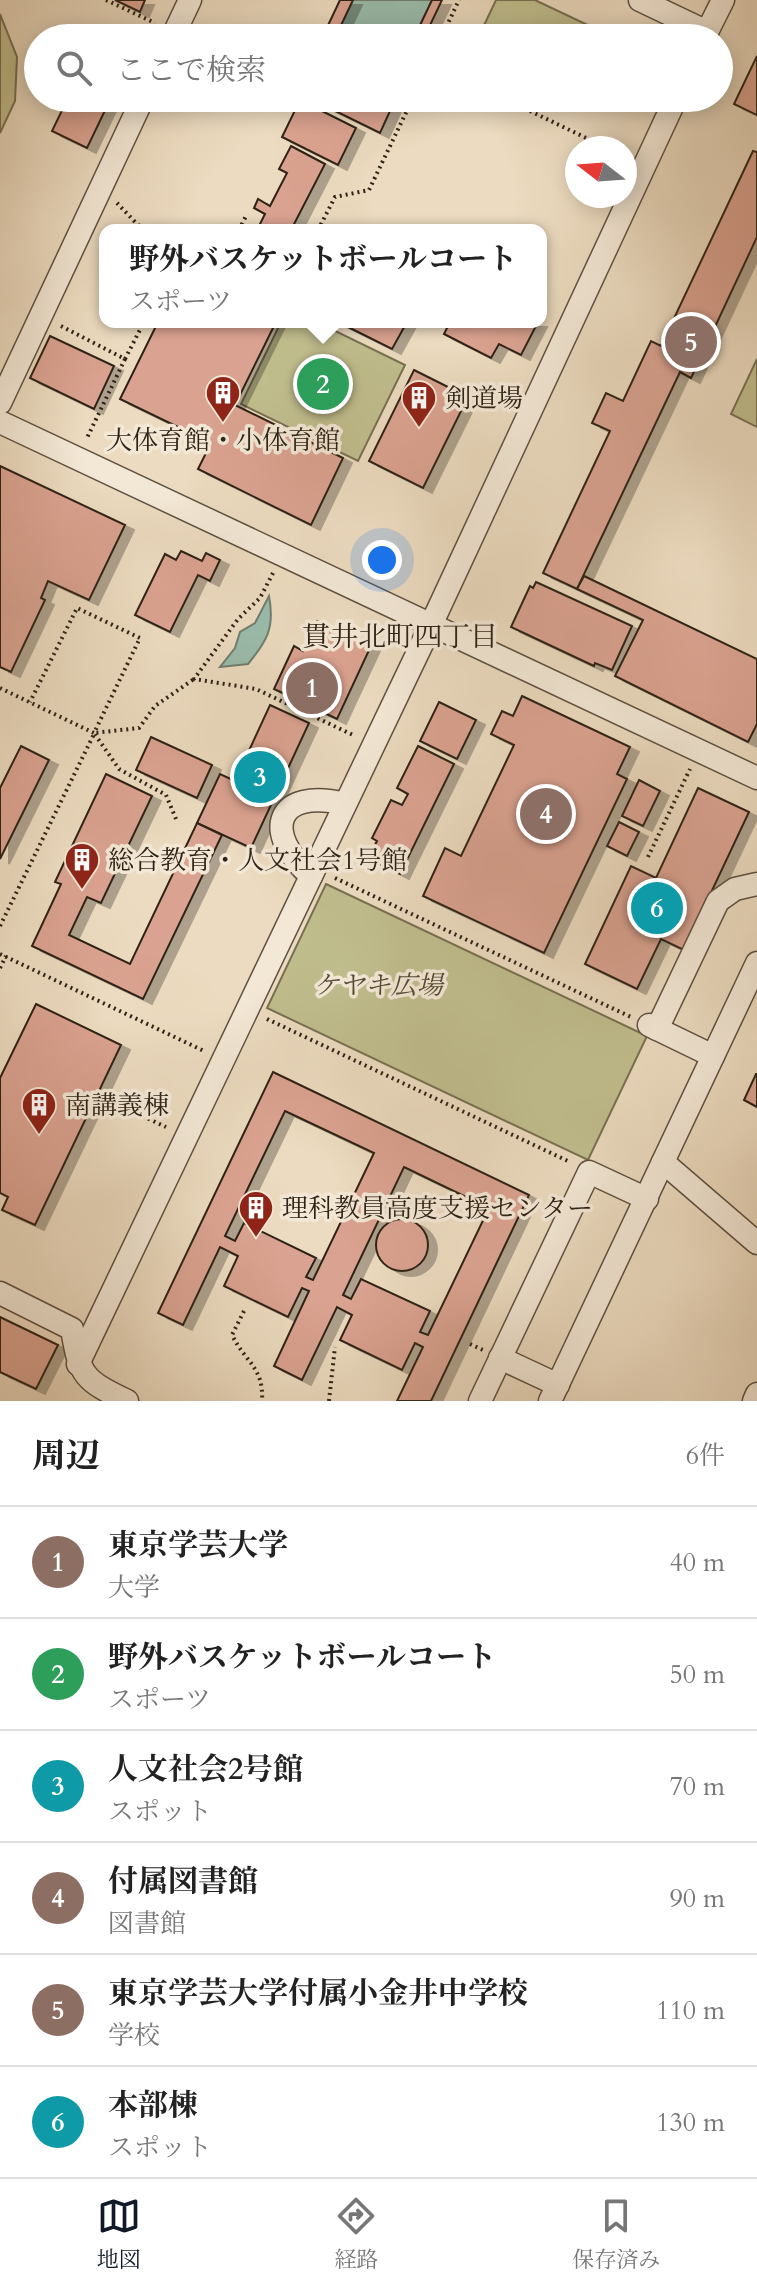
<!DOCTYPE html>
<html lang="ja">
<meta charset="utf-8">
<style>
:root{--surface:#fff;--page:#f2f2f2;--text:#222;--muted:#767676;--line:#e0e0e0;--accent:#111827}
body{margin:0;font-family:Cardo,"Noto Serif JP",serif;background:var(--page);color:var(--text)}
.compass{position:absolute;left:565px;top:136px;width:72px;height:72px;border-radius:50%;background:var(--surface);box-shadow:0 4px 20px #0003;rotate:287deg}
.you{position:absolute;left:382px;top:560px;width:28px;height:28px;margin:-20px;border:6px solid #fff;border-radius:50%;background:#1a73e8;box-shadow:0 0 0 12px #1a73e833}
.badge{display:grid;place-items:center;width:52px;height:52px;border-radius:50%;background:var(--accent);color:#fff;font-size:26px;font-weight:700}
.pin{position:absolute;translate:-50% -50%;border:4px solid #fff;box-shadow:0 2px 8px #0006}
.popup{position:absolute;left:99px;top:224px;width:448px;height:104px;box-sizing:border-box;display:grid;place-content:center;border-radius:16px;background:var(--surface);filter:drop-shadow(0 2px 6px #0005);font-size:26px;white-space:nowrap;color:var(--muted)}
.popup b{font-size:30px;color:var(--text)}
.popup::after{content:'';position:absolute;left:50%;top:100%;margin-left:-16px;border:16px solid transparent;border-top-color:var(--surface)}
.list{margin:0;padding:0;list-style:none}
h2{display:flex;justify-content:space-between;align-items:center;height:104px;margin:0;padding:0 32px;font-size:34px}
h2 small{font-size:26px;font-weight:400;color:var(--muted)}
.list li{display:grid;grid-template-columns:52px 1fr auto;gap:24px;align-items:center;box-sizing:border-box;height:112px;padding:0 32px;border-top:2px solid var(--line)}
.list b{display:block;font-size:30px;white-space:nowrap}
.list p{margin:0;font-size:26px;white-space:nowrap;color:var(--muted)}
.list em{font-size:26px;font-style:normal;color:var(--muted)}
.icon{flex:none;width:44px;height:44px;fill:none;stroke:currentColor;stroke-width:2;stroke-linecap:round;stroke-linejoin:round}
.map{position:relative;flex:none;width:757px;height:1401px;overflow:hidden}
.search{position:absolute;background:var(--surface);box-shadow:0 4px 20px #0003;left:24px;right:24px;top:24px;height:88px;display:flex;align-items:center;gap:20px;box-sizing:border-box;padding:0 28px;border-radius:44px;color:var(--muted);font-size:30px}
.sheet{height:776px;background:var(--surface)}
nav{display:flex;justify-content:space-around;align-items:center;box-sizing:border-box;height:112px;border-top:2px solid var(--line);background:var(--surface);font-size:22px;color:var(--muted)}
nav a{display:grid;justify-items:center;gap:4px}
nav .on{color:var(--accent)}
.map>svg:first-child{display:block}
.green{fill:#c0bd8d;stroke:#787052;stroke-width:2}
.water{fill:#9abcac;stroke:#6f7f70;stroke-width:2}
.building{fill:#daa290;stroke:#2f2317;stroke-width:2;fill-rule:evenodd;filter:url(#shadow)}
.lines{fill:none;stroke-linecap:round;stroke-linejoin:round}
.minor-casing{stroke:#5e5141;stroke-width:25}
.path{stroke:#2f2317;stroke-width:4;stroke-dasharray:2 4;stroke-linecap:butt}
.minor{stroke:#f3e8d6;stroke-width:22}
.labels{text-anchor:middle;stroke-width:7;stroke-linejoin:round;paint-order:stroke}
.poi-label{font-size:26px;fill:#2f2317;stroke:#f3e8d6;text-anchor:start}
.park-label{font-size:26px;font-style:italic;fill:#534a34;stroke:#f3e8d6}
.neighbourhood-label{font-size:28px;fill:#2f2317;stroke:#f3e8d6}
</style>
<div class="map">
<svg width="757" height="1401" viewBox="0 0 757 1401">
<defs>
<filter id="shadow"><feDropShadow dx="9" dy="5" stdDeviation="0" flood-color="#0004"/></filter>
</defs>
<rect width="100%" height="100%" fill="#ecdbc0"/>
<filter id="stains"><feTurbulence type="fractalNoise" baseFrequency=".0025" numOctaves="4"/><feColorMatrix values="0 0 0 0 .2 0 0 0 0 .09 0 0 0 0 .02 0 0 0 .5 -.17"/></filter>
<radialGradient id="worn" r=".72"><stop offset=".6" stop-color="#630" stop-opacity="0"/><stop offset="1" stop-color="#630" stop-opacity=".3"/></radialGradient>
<!-- green -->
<g class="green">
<path d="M496,0H535L615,38H478Z"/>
<path d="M0,14L17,57L15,101L0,133Z"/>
<path d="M281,322H317L405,365L358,461L241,404Z"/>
<path d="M757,359V427L731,414Z"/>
<path d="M326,884L647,1036L588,1160L267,1008Z"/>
</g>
<!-- water -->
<g class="water">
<path d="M353,0H432L414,38H335Z"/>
<path d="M269,596C275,628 267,641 248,664L220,667L235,648L240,632L255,623Z"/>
</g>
<!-- building -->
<g class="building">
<path d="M115,0H145L140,12Z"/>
<path d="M340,0H353L335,38H322Z"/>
<path d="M432,0H442L424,38H414Z"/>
<path d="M757,56V115L734,104Z"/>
<path d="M68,98H111L87,148L52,131Z"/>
<path d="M309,98H378L384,101L385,98H396L380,133Z"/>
<path d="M300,100L356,128L338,165L282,137Z"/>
<path d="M291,146L325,164L291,230H257L265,214L254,208L258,199L270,206L287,173L279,169Z"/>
<path d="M753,151L757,152V237L691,378L680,372L577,589L543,573L610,431L592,423L606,393L623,401L651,341L661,346Z"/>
<path d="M158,322H276L235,405L343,458L311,525L198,469L211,443L120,399Z"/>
<path d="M338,322H407L392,349Z"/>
<path d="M450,322H538L521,355L499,344L491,358L444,334Z"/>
<path d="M50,336L114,366L94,409L30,378Z"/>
<path d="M414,370L468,397L423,488L369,461Z"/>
<path d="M0,466L125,525L89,600L48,581L41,598L45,600L11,672L0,667Z"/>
<path d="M181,551L202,561L206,553L220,560L210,581L198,575L170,632L135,615L165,554L176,560Z"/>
<path d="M584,576L757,659V724L748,742L615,676L643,620L577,589Z"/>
<path d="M536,582L632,626L612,670L595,663L594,666L511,627L530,586L533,588Z"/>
<path d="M317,621L371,646L337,719L274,689L294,646L303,651Z"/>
<path d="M522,696L630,747L617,774L627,779L544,953L423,896L445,848L461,856L514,745L491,734L502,711L513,716Z"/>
<path d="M439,702L476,720L457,759L420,741Z"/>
<path d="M270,705L309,723L251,848L197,823L220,774L235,781Z"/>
<path d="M151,737L212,765L197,798L136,770Z"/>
<path d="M21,746L49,760L0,859V788Z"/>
<path d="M418,746L454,764L400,874L368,858L377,841L372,838L391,800L402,805L408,794L397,788Z"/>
<path d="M106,774L152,796L101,903L87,897L69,935L130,964L197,823L222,835L143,999L32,946L61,884L55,882Z"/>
<path d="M639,780L660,791L643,826L622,816Z"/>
<path d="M698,788L749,812L684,950L661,939L637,989L585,964L631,866L656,878Z"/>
<path d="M619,822L639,832L627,856L607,846Z"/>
<path d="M36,1004L121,1045L35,1225L2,1210L8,1197L0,1193V1078Z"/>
<path d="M273,1072L529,1195L431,1401H397L423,1347L415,1343L402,1370L340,1340L352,1315L337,1307L302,1380L274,1366L309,1291L302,1288L288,1317L224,1286L238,1256L220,1247L183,1325L158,1313ZM285,1111L374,1153L313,1280L306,1277L316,1258L244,1223L235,1241L225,1236ZM404,1167L489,1208L428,1335L420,1332L430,1311L361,1279L351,1299L343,1295Z"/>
<path d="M756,1074H757V1107L744,1100Z"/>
<circle cx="402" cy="1245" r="26"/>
<path d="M0,1317L58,1345L36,1389L0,1372Z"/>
</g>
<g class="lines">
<defs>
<g id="minor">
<path d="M640,0L707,32"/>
<path d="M172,38L190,0"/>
<path d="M704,38L723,0"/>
<path d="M0,403L143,98"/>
<path d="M0,422L757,778"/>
<path d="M311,876C261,832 276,787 345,804"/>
<path d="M649,1025L713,1056"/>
<path d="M657,1029L718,901L735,889L757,884"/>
<path d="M663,1162L757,1243"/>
<path d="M0,1293L72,1329C80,1377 84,1380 127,1401"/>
<path d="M500,1358L558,1385"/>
<path d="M78,1364L431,625L676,98"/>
<path d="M480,1401L589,1172L647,1199"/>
<path d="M550,1401L757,963"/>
<path d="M754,1401L757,1394"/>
</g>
</defs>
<!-- minor casing -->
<use href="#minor" class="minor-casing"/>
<!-- path -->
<g class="path">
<path d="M106,0L155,23"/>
<path d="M441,38L459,0"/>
<path d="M503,98L607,148"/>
<path d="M117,203L138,225L149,230"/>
<path d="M239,230L247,214"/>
<path d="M318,230L335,197L369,190L413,98"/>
<path d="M61,326L125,359L87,438"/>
<path d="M125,359L144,322"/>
<path d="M273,573L260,598L238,619L194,679L256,689L353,735"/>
<path d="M0,688L94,733L140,638L77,608L30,702"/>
<path d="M176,819L166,795L119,769L94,733L139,728L155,706L194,679"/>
<path d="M648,857L690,769"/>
<path d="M335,878L631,1017"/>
<path d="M0,926L94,734"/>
<path d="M0,954L204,1051"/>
<path d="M0,968L6,956"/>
<path d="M267,1019L570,1162"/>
<path d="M110,1101L166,1127"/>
<path d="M244,1311L232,1335C245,1362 264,1367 262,1401"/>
<path d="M470,1344L483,1350"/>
<path d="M329,1401L335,1347"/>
</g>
<!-- minor -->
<use href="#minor" class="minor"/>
</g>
<!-- icons -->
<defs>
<symbol id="building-pin" viewBox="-11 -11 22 30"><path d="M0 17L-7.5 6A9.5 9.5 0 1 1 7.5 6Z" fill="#8f2418" stroke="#f3e8d6"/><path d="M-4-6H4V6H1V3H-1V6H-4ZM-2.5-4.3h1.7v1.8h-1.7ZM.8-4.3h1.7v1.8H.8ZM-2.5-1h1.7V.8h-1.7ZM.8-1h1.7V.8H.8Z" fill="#fff"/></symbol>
</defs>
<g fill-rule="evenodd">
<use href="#building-pin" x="203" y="373" width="40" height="54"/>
<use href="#building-pin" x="399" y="378" width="40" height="54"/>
<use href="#building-pin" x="62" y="840" width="40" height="54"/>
<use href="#building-pin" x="19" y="1085" width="40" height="54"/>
<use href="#building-pin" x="236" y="1188" width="40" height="54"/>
</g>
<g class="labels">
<!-- poi labels -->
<g class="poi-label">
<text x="445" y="407">剣道場</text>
<text x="223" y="449" text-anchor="middle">大体育館・小体育館</text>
<text x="108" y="869">総合教育・人文社会1号館</text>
<text x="65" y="1114">南講義棟</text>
<text x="282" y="1217">理科教員高度支援センター</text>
</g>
<!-- park labels -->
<g class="park-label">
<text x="378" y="994">ケヤキ広場</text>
</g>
<!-- neighbourhood labels -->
<g class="neighbourhood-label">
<text x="400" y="646">貫井北町四丁目</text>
</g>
</g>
<rect width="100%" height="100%" filter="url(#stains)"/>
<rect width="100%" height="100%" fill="url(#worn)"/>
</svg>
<svg class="compass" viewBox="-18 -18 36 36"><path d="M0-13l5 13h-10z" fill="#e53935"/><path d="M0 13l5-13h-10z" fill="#767676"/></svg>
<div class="you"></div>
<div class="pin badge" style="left:312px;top:688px;background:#8d6e63">1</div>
<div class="pin badge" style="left:323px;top:384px;background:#2e9e5b">2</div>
<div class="popup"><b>野外バスケットボールコート</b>スポーツ</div>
<div class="pin badge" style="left:260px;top:777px;background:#0f9aa8">3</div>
<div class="pin badge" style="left:546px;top:814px;background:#8d6e63">4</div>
<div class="pin badge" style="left:691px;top:342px;background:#8d6e63">5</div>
<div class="pin badge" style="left:657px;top:908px;background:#0f9aa8">6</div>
<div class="search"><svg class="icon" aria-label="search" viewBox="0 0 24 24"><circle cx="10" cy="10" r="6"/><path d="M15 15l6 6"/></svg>ここで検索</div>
</div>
<section class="sheet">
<h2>周辺<small>6件</small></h2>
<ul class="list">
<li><span class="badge" style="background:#8d6e63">1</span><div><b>東京学芸大学</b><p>大学</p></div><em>40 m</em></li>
<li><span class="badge" style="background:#2e9e5b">2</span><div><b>野外バスケットボールコート</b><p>スポーツ</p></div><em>50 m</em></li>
<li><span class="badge" style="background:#0f9aa8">3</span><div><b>人文社会2号館</b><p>スポット</p></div><em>70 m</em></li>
<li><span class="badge" style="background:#8d6e63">4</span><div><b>付属図書館</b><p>図書館</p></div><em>90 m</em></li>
<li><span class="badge" style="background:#8d6e63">5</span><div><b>東京学芸大学付属小金井中学校</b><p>学校</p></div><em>110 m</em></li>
<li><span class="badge" style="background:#0f9aa8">6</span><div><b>本部棟</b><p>スポット</p></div><em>130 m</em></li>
</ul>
</section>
<nav>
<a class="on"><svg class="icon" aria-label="map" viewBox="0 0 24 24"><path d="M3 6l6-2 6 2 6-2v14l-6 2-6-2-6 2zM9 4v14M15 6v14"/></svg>地図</a>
<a><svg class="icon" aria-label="directions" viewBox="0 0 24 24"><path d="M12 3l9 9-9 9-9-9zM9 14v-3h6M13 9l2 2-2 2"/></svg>経路</a>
<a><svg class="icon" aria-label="saved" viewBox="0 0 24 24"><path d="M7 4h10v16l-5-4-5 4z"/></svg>保存済み</a>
</nav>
